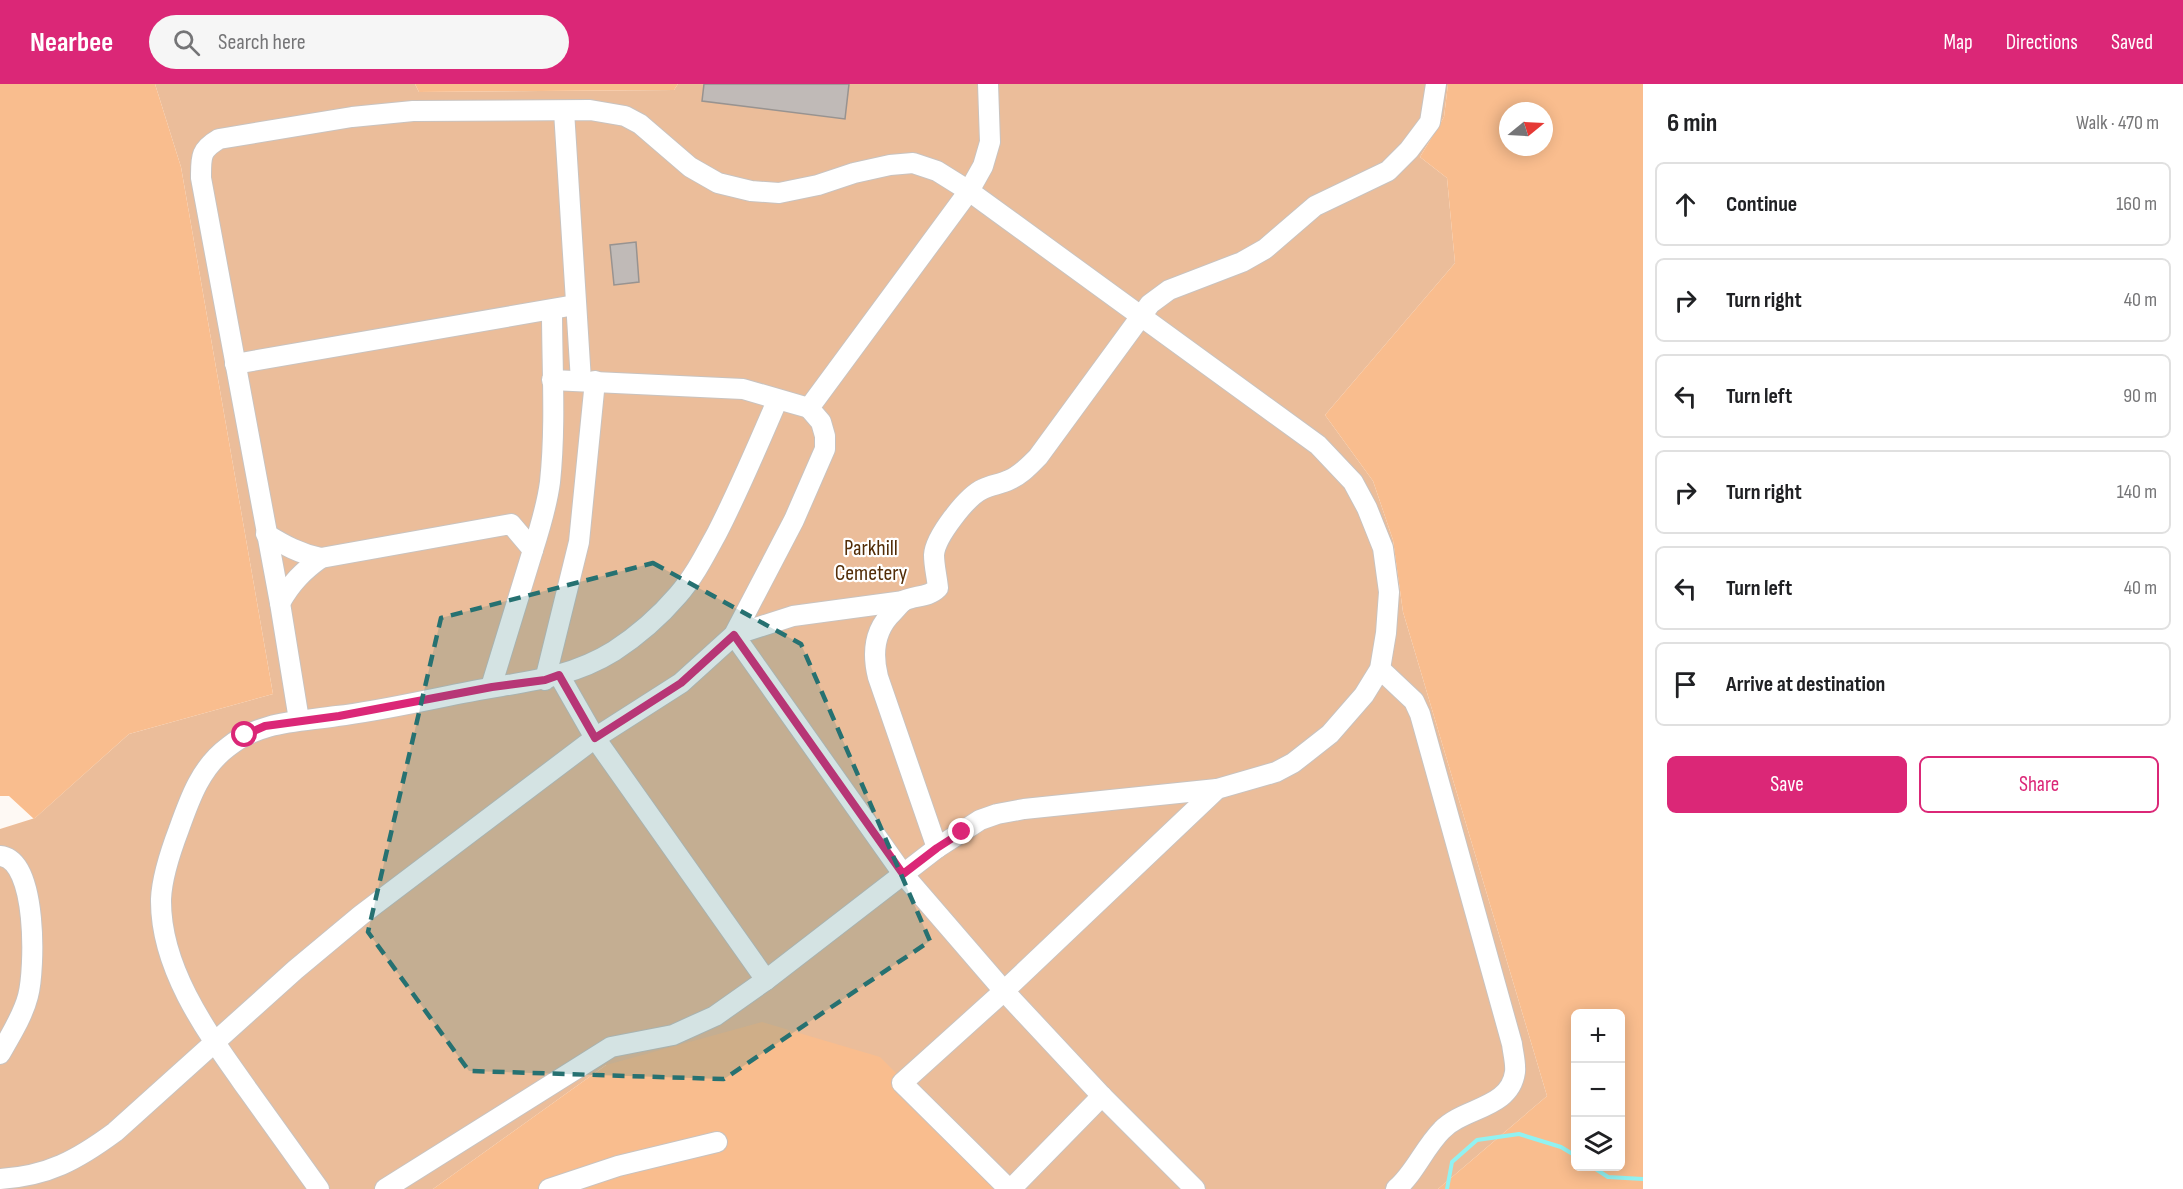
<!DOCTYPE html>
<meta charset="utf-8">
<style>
:root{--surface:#fff;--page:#f6f6f6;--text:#202124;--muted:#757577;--line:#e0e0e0;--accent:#db2777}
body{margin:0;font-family:"Sofia Sans Condensed",sans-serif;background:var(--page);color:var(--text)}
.controls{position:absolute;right:18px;bottom:18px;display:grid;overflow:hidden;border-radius:9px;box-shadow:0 3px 15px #0003}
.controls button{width:54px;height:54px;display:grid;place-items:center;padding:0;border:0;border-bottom:2px solid var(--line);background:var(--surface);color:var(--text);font:30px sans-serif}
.compass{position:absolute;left:1499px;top:18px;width:54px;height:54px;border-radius:50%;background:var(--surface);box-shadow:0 3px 15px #0003;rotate:72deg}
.stop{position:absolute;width:18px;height:18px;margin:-14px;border:4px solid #db2777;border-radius:50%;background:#fff}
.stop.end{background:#db2777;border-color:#fff;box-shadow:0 2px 6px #0008}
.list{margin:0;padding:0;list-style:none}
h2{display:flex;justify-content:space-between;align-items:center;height:78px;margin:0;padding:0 24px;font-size:26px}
h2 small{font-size:20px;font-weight:400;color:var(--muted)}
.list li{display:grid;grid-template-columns:39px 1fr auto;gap:18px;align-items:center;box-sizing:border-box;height:84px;margin:0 12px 12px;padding:0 12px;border:2px solid var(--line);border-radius:9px}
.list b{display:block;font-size:22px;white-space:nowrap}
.list em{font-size:20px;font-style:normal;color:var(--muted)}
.actions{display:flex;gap:12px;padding:18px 24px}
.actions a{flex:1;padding:14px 0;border:2px solid var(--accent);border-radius:9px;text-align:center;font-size:21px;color:var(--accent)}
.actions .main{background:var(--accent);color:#fff}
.icon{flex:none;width:33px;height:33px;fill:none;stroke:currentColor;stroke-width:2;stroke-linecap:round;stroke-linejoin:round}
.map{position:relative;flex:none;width:1643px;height:1105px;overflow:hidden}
header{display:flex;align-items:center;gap:36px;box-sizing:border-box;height:84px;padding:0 30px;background:var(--accent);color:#fff}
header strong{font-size:28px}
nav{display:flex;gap:33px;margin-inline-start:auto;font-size:21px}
.search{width:420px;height:54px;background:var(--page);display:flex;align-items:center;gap:15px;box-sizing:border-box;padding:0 21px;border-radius:33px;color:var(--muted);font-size:22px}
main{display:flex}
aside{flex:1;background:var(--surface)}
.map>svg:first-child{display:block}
.green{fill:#ebbd9a}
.forest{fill:#f9bd8e;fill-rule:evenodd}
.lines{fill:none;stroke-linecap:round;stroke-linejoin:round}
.stream{stroke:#91f2f2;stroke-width:4}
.building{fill:#c0bab7;stroke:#989390;stroke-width:1.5}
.minor-casing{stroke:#c9c3bf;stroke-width:22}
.minor{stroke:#fff;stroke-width:20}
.route{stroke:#db2777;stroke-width:8}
.marked{fill:#267171;fill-opacity:0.2;stroke:#267171;stroke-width:4.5;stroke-dasharray:12 8;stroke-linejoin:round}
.labels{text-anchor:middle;stroke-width:4.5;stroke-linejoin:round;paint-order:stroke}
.park-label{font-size:22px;fill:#532d07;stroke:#fff}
</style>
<header>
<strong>Nearbee</strong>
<div class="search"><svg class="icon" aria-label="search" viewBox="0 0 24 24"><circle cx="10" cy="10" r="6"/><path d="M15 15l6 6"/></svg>Search here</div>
<nav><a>Map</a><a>Directions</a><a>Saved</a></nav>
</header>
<main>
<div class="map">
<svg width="1643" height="1105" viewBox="0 0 1643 1105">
<rect width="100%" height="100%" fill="#fef9f4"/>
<!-- green -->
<path class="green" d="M155,0H415L419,8L674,6L678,0H1448L1444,33L1420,73L1447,94L1455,179L1325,331L1373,397L1393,456L1403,528L1547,1012L1438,1105H1012L606,981L433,1105H0V745L35,734L129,650L273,610L181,83Z"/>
<!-- forest -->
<g class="forest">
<path d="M0,0H155L181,83L273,610L129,650L34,735L9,712H0Z"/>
<path d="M415,0H678L674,6L419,8Z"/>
<path d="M1448,0H1643V1105H1438L1547,1012L1403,528L1393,456L1373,397L1325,331L1455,179L1447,94L1420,73L1444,33ZM1508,27H1544V63H1508ZM1576,930H1620V1082H1576Z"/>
<path d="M762,938L880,973L1012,1105H433L606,981Z"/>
</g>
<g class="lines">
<!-- stream -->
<g class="stream">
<path d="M1591,1082L1608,1093L1643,1095"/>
<path d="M1447,1105L1452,1078L1477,1056L1519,1050L1561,1063L1576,1072"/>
</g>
</g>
<!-- building -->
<g class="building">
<path d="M704,0H849L845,35L702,17Z"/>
<path d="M636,158L639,198L614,201L610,161Z"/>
</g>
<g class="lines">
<defs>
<g id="minor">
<path d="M564,27L581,297"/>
<path d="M235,280L575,221"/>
<path d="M552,296L743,305L809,324"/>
<path d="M266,450C284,461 300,470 321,474L511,440L533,466L491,603"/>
<path d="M533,466C540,444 547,421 550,398C556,341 552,283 552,226"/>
<path d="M904,517L793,532L734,551L903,790L1004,907L1102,1012L1195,1105"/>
<path d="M280,519C291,499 303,487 321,474"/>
<path d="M1380,585L1414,617L1420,630L1512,960C1513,969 1516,979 1515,988C1510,1025 1464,1023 1442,1046C1424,1064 1415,1089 1396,1105"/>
<path d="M559,591L595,654L766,896"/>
<path d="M545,596L579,458L595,297"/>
<path d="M299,636L280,519L201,94C201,73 200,66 219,55L352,33L413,27L590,26L625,32L640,40L690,83L718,99L751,107L779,109L818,101L854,89L890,81L913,79L937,87L969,107L1318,361L1353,398L1367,424L1383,464L1389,508L1386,549L1380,585L1364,611L1330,650L1293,679L1276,688L1217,705L1004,907L902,999L1009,1105"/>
<path d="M937,764L878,593C872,569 874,546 893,528C896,525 900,520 903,517C915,511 928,514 938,504C937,493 934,482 934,471C935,453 967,412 983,405C991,401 1001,400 1009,396C1021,391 1029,382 1038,373L1150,220L1169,206L1242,178L1265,165L1315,122L1388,87L1409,66L1430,38L1436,0"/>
<path d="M0,772C38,775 35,886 28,912C23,932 10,952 0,970"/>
<path d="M0,1095C48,1092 77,1076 115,1048L295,886L361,831L595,654L681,599L734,551L794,436L825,365V352L821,338L809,324L969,107L983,82L990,58L988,0"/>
<path d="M319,1105C295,1072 272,1039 248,1006C209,951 160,886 161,815C162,792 171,766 179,745C190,714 201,683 228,663C260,637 298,638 337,632C379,627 421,617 463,609C516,598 566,597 614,567C637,552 660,532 678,511C694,493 705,471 717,449C739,406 758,361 777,317"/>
<path d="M385,1105L611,963L673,951L715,932L766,896L937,764L980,736L997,730L1024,725L1217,705"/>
<path d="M549,1105L618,1082L717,1058"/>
<path d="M1011,1105L1102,1012"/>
</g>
</defs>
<!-- minor casing -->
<use href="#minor" class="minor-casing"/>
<!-- minor -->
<use href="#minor" class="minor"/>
</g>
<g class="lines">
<!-- route -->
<path class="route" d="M245,651L265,642L339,632L492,603L545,596L559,591L595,654L681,599L734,551L903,790L937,764L962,748"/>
</g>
<!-- marked area -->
<path class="marked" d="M653,479L801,560L930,857L724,995L469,987L368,848L441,534Z"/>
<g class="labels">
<!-- park labels -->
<g class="park-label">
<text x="871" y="471">Parkhill<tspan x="871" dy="25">Cemetery</tspan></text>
</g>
</g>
</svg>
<div class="controls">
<button>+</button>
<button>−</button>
<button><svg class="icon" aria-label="layers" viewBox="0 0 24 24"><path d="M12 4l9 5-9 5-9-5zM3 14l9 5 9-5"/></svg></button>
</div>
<svg class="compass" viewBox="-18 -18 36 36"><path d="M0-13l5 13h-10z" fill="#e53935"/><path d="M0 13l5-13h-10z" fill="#757577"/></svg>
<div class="stop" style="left:245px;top:651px"></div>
<div class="stop end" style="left:962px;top:748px"></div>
</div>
<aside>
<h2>6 min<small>Walk · 470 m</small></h2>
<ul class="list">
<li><svg class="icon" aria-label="ahead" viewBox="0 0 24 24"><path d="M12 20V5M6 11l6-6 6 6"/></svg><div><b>Continue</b></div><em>160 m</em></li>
<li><svg class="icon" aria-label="right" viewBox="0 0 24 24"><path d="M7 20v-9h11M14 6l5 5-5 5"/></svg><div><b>Turn right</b></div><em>40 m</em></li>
<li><svg class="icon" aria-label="left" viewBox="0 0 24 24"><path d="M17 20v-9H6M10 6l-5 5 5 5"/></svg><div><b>Turn left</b></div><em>90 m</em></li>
<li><svg class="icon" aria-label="right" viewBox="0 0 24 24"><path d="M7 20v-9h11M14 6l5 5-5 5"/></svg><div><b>Turn right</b></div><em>140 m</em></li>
<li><svg class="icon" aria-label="left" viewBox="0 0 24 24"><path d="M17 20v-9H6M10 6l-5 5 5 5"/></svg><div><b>Turn left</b></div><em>40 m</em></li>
<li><svg class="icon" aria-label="arrive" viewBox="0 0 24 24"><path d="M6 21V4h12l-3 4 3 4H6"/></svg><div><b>Arrive at destination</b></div></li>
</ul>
<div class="actions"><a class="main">Save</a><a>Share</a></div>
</aside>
</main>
